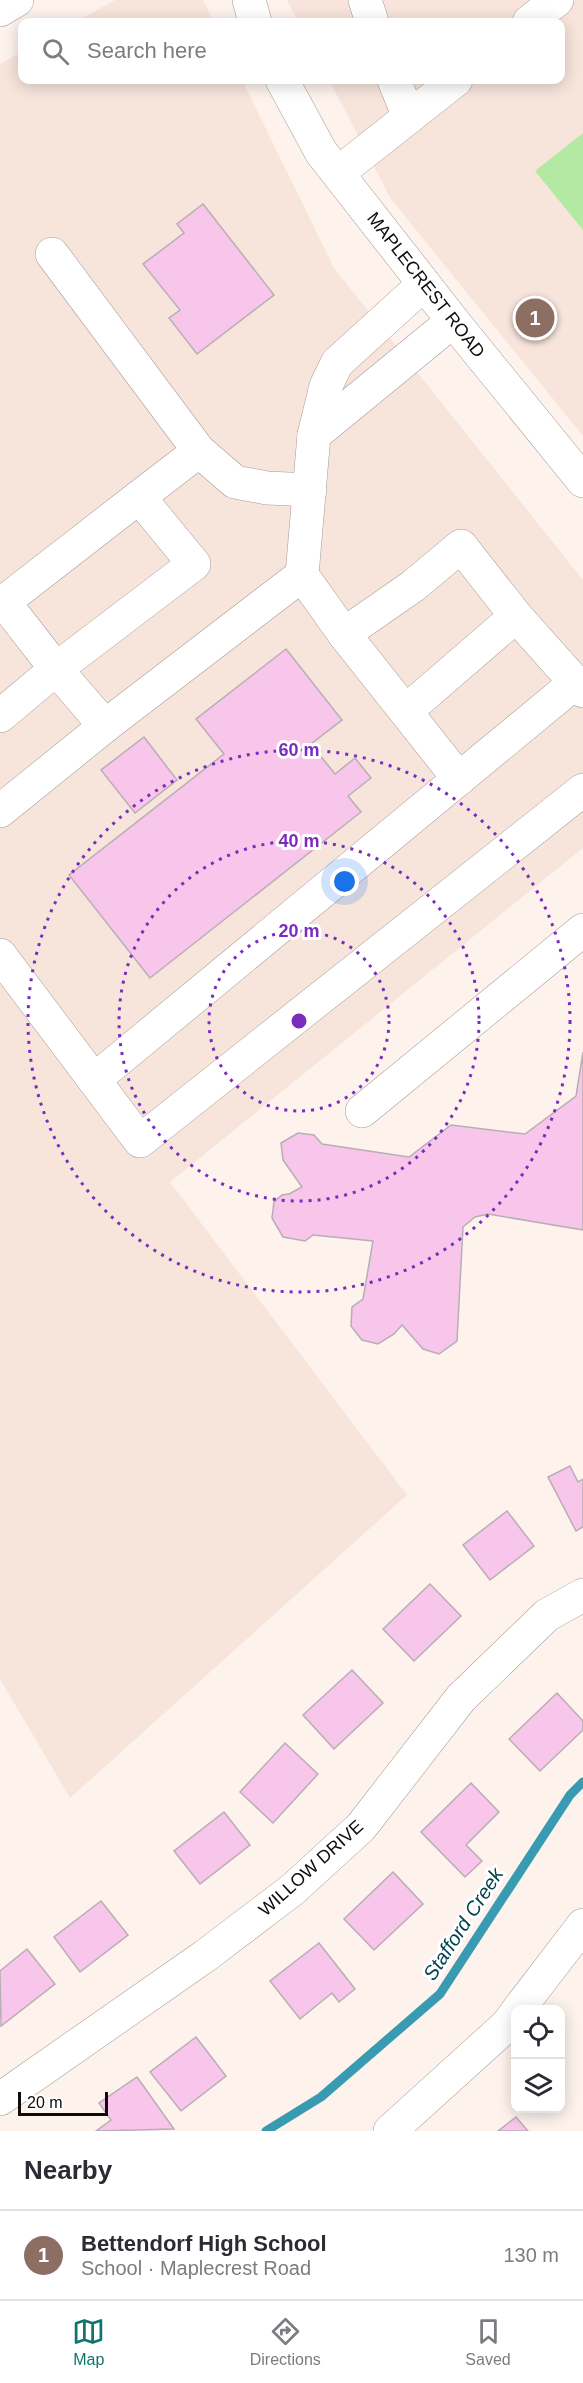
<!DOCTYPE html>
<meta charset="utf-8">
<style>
:root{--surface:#fff;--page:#f2f2f3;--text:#2b2b33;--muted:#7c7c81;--line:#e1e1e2;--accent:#0f766e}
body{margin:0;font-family:Helvetica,sans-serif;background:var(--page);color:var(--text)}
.controls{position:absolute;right:18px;bottom:18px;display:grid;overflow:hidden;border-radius:12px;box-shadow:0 3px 15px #0003}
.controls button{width:54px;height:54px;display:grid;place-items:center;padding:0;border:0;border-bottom:2px solid var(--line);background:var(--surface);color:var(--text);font:30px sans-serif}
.scale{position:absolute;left:18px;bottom:15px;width:90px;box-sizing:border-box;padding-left:6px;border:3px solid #100c0a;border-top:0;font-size:16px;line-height:21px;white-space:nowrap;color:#100c0a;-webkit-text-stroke:4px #fff;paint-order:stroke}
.you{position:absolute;left:345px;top:882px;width:21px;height:21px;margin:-15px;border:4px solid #fff;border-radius:50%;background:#1a73e8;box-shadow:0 0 0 9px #1a73e833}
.badge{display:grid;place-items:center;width:39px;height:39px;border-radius:50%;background:var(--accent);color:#fff;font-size:20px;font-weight:700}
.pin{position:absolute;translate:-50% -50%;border:3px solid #fff;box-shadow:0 2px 6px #0006}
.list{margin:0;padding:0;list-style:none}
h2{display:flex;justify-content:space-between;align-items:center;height:78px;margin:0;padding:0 24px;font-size:26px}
h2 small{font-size:20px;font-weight:400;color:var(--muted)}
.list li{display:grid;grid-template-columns:39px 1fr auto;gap:18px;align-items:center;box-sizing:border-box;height:90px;padding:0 24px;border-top:2px solid var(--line)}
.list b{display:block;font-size:22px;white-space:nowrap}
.list p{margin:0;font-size:20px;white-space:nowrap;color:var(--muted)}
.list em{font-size:20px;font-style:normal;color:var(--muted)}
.icon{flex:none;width:33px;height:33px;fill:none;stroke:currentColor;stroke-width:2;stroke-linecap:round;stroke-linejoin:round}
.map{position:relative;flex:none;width:583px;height:2131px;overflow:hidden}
.search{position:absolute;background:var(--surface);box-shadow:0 3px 15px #0003;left:18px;right:18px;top:18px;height:66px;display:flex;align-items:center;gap:15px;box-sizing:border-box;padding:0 21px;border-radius:12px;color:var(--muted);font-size:22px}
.sheet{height:168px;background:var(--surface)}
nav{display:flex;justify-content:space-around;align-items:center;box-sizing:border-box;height:84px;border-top:2px solid var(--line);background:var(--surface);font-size:16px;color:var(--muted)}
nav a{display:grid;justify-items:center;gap:3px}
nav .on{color:var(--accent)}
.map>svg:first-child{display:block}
.built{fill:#f7e5dc}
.green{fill:#b3e9a2}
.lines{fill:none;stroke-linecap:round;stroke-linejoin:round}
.stream{stroke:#399bb1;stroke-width:9}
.building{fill:#f8c5eb;stroke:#b8aeb5;stroke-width:1.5}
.minor-casing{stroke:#a69c97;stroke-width:34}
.minor{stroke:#fff;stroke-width:33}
.ring{fill:none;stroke:#7b2cbf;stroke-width:3;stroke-dasharray:3 6}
.labels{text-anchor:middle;stroke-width:6;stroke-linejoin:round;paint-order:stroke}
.street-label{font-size:18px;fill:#100c0a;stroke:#fff}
.water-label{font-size:20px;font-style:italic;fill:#00424f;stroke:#fff}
.centre{fill:#7b2cbf;stroke:#fff;stroke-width:3}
.ring-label{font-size:18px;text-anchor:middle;font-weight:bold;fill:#7b2cbf;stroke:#fff;stroke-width:6;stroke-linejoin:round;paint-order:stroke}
</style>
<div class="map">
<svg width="583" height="2131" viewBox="0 0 583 2131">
<rect width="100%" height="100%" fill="#fdf2ec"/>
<!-- built -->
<g class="built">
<path d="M115,0H203L214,22H75Z"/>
<path d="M287,0H583V436L391,199L329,80H560V22H298Z"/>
<path d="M22,52V80H242L334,268L583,580V848L170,1182L407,1495L70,1798L0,1679V64Z"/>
</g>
<!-- green -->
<path class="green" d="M583,133V230L535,171Z"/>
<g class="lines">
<!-- stream -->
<path class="stream" d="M266,2131L321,2097L440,1994L570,1795L583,1782"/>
</g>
<!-- building -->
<g class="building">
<path d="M203,204L274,295L197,354L169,318L180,310L143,264L184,233L177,224Z"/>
<path d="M286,649L342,720L311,744L335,774L355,758L371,778L348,796L361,812L150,978L69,875L224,754L196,719Z"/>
<path d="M144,737L177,780L135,813L101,770Z"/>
<path d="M583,1052V1230L488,1214L475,1217L463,1227L457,1341L439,1354L423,1349L402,1325L394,1334L378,1344L362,1340L351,1326L352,1307L363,1299L373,1241L313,1235L305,1241L283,1237L272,1218L274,1202L282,1195L289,1194L302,1187L283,1160L281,1143L298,1133L314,1135L322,1144L409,1157L451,1125L525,1134L576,1096Z"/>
<path d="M570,1466L578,1482L583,1479V1527L576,1531L548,1477Z"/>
<path d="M507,1511L534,1546L490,1580L463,1545Z"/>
<path d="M430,1584L461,1616L414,1661L383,1629Z"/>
<path d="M352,1670L383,1703L334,1749L303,1715Z"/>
<path d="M557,1693L583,1721V1730L540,1771L509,1739Z"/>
<path d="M285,1743L318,1774L273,1823L240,1792Z"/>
<path d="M471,1783L499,1812L466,1845L482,1861L465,1877L421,1832Z"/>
<path d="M224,1812L250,1845L200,1884L174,1851Z"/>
<path d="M393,1872L423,1904L374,1950L344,1919Z"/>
<path d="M101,1901L128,1935L80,1972L54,1937Z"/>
<path d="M319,1943L355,1989L339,2002L332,1993L300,2019L270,1981Z"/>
<path d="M27,1949L55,1984L1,2026L0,1971Z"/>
<path d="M196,2037L226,2076L181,2111L150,2072Z"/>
<path d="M137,2077L174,2129L96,2131L111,2120L99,2103Z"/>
<path d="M516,2117L528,2131H498Z"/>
</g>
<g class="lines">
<defs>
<g id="minor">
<path d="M249,0L255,22"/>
<path d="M365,0L372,22"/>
<path d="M0,10L17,0"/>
<path d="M529,22L557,0"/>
<path d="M282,80L321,152L453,321L583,481"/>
<path d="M394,80L409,117"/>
<path d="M338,173L456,80"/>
<path d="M52,254L199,451L235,482L267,488L310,490"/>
<path d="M314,435L326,386L337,363L424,284"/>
<path d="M139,497L199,451"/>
<path d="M302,575L314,435L453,321"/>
<path d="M4,602L56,669L105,726"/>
<path d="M0,605L139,497L194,564L56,669L0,716"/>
<path d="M344,634L413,586L461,546L516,616L583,691"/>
<path d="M406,711L516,616"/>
<path d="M0,811L105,726L302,575L344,634L459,779"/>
<path d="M0,955L140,1141L583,790"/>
<path d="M94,1080L575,683"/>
<path d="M362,1111L583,930"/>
<path d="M518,2010L583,1925"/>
<path d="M0,2099L205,1956L292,1890L361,1827L461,1698L547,1615L583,1595"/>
<path d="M390,2131L507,2025L516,2013"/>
</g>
</defs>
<!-- minor casing -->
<use href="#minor" class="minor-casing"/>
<!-- minor -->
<use href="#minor" class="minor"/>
</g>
<!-- distance rings -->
<g class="ring">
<circle cx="299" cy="1021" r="90"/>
<circle cx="299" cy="1021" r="180"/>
<circle cx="299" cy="1021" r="271"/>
</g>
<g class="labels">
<!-- street labels -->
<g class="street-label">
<text transform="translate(426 285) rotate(52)" y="6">MAPLECREST ROAD</text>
<text transform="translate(311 1868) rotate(-42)" y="6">WILLOW DRIVE</text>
</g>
<!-- water labels -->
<g class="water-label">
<text transform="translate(463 1924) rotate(-57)" y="7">Stafford Creek</text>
</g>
</g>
<circle cx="299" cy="1021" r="9" class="centre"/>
<g class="ring-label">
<text x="299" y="756">60 m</text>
<text x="299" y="847">40 m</text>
<text x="299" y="937">20 m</text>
</g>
</svg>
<div class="controls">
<button><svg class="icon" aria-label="locate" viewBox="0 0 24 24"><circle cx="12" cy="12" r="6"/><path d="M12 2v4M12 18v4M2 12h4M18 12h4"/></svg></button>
<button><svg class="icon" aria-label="layers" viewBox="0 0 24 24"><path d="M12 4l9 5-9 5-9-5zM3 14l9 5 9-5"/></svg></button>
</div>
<div class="scale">20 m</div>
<div class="you"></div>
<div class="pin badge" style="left:535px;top:318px;background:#8d6e63">1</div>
<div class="search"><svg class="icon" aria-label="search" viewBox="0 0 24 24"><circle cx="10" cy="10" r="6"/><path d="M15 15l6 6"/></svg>Search here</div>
</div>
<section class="sheet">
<h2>Nearby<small></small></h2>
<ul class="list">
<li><span class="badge" style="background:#8d6e63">1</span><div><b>Bettendorf High School</b><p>School · Maplecrest Road</p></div><em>130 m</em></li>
</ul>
</section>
<nav>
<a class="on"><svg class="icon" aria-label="map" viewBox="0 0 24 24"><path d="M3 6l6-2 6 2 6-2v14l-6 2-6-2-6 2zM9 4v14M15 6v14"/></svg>Map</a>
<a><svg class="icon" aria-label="directions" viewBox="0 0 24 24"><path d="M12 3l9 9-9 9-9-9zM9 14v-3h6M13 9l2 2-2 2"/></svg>Directions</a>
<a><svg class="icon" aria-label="saved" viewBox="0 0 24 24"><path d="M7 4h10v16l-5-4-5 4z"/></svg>Saved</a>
</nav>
